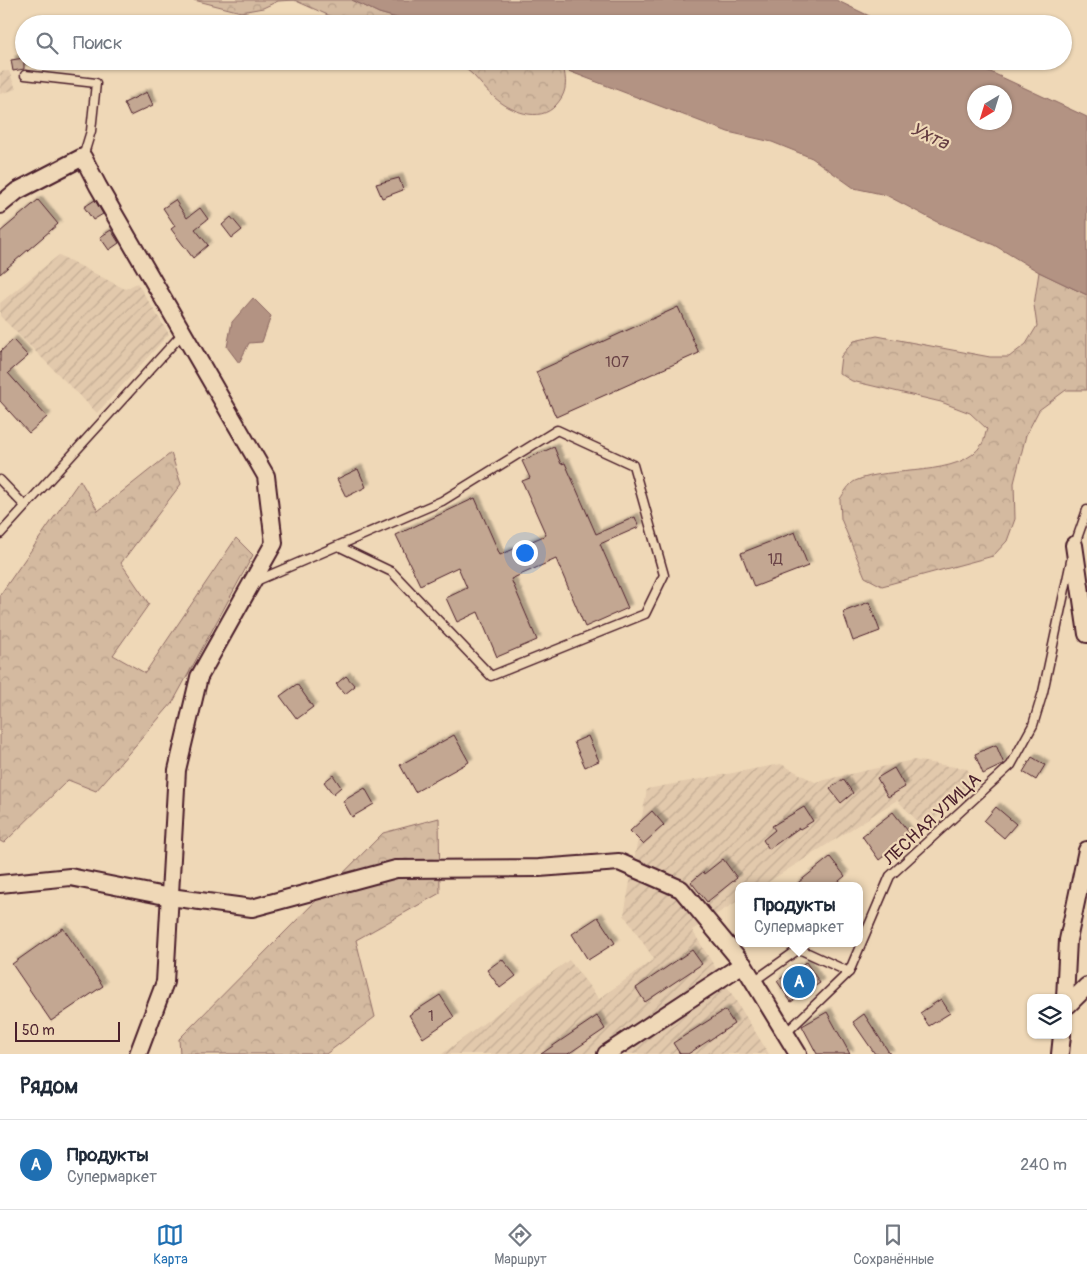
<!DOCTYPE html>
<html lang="ru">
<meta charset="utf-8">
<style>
:root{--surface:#fff;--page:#f6f6f7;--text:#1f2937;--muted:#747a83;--line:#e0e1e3;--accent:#1f6fb2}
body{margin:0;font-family:Pangolin,sans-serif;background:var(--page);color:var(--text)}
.controls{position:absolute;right:15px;bottom:15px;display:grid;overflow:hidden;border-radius:10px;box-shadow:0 1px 4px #0004}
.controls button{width:45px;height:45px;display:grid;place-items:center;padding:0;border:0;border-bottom:1px solid var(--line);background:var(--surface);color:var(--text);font:25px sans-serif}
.compass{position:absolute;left:967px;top:85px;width:45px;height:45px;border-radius:50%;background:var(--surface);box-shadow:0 1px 4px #0004;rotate:218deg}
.scale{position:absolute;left:15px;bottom:12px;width:105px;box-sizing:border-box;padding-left:5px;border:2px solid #4a1f2b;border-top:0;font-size:14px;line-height:18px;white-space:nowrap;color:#4a1f2b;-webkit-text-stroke:4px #efd8b7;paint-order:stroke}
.you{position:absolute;left:524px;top:552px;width:18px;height:18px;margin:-12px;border:4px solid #fff;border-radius:50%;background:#1a73e8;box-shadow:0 0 0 8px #1a73e833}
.badge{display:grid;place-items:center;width:32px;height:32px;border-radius:50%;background:var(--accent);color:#fff;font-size:16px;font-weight:700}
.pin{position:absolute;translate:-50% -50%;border:2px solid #fff;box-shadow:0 1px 5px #0006}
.popup{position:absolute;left:735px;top:882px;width:128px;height:65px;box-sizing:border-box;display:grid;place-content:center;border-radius:10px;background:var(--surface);filter:drop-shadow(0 1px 4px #0005);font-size:16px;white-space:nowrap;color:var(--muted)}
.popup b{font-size:19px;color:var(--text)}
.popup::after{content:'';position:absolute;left:50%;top:100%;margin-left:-10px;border:10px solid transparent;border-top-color:var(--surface)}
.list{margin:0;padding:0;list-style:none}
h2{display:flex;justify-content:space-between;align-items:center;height:65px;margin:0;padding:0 20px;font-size:21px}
h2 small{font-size:16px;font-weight:400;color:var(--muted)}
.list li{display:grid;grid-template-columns:32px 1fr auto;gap:15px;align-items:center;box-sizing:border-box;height:90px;padding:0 20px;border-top:1px solid var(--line)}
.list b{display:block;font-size:19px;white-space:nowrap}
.list p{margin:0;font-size:16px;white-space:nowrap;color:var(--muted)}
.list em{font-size:16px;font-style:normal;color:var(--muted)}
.icon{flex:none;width:28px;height:28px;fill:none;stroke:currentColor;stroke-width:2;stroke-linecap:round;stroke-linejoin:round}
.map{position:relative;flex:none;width:1087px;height:1054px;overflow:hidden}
.search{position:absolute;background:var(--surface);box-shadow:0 1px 4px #0004;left:15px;right:15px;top:15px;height:55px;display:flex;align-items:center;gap:12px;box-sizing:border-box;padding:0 18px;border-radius:28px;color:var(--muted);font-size:19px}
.sheet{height:155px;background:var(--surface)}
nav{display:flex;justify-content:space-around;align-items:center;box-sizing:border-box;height:70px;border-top:1px solid var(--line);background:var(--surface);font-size:14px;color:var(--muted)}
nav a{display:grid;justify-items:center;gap:2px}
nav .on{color:var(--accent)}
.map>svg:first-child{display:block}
.industrial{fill:url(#industrial-furrows)}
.forest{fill:url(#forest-crowns);stroke:#8f6c66}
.water{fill:#b39383;stroke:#896560;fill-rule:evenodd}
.building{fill:#c3a792;stroke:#4a1f2b;filter:url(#shadow)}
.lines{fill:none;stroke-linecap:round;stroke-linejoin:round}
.lane-casing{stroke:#4a1f2b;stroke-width:11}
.street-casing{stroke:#4a1f2b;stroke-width:20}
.lane{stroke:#efd8b7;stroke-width:8}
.street{stroke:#efd8b7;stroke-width:16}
.labels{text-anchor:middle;stroke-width:4.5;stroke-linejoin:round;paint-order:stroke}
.number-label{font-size:15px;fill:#684145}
.street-label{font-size:18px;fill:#4a1f2b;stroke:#efd8b7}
.water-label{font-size:19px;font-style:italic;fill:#643c41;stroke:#efd8b7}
</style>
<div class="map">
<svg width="1087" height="1054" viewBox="0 0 1087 1054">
<defs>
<pattern id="industrial-furrows" width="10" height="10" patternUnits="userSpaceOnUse" patternTransform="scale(1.25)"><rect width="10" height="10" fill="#e2c9ac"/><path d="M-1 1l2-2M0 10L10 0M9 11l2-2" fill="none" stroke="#c3ac94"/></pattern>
<pattern id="forest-crowns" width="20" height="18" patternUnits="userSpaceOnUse" patternTransform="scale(1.25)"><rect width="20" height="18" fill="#d4baa0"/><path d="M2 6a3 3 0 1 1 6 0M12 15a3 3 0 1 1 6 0" fill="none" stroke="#b89f8a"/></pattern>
<filter id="shadow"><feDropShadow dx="4" dy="-4" stdDeviation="1" flood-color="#0004"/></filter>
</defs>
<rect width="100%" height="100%" fill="#efd8b7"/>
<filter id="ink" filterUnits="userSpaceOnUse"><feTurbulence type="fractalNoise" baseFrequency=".02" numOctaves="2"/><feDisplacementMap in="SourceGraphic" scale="10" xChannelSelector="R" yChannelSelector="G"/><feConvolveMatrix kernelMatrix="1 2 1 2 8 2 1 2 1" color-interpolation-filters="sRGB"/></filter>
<g filter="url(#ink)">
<!-- industrial -->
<g class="industrial">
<path d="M9,71L16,89L0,94V72Z"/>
<path d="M59,255L125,289L137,283L169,334L97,413L0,316V303Z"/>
<path d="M913,760L967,769L978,784L924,828L897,800L762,886H739V900L692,930L769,1054H442L569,960L599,999L654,959L624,915L647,789L781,764L815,782Z"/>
</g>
<!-- forest -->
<g class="forest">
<path d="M194,0H352L379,13L418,24H348L294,0L278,1L263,8L241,12Z"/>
<path d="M454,61H542L564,70C567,85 566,94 556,105C540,124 509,111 494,97C486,91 480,82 473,75C468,70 461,66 454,61Z"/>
<path d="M1039,272L1087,295V390H1066L1039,410L1026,435L1014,483L1015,519L1007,541L993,556L882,586L865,577L841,519L840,499C844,493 849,484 855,481C890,465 960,479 982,444C985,440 985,433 987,429L970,413L941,402L852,381L839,373L841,356L854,341L877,336L990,357H1009L1026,344L1037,326L1034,305Z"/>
<path d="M171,453L181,484L121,563L149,604L113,655L145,673L236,538L253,555L173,702L96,791L68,780L4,843L0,841V595L80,480L98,511Z"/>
<path d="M439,818L440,893L356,940L375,1017L326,1054H180L179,1039L383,833Z"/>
</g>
<!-- water -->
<g class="water">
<path d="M352,0H836L886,24H418L379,13Z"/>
<path d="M542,61H967L1087,117V295L1039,272L994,245L937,222L886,195L854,188L812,158L772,142L728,132ZM1004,92V122H974V92Z"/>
<path d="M253,298L271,316L262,342L249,343L239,363L227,347L232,322Z"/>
</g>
<!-- building -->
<g class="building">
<path d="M24,58V69L13,71L11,60Z"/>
<path d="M147,92L153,105L130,116L124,103Z"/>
<path d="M399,178L403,190L382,198L376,184Z"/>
<path d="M38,200L58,224L0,274V232Z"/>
<path d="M95,200L103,214L93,220L84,207Z"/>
<path d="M175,200L187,218L200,208L208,219L195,229L208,245L193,258L171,229L175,226L163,208Z"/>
<path d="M231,217L242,230L232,238L222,225Z"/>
<path d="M111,230L119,243L109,250L100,237Z"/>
<path d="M678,307L699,353L556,417L536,372Z"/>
<path d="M13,340L28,356L8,373L47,417L29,433L0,401V352Z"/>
<path d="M554,447L561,464L565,463L596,534L635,517L639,527L600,544L628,608L585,627L556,559L511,579L537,640L497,657L478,612L457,622L446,598L467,588L458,567L420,585L396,535L475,498L500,555L546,535L522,481L530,478L522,461Z"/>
<path d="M358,469L366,487L346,497L337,479Z"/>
<path d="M795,532L808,566L754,587L741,553Z"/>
<path d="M869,602L880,631L853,641L843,612Z"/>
<path d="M346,676L355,686L345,694L336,684Z"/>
<path d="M297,684L313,707L297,719L280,696Z"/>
<path d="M454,735L469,762L415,792L400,765Z"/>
<path d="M588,736L599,761L585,767L574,742Z"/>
<path d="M996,745L1004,764L983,774L975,754Z"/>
<path d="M1032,757L1045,765L1036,780L1023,772Z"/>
<path d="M894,768L905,787L888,797L877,778Z"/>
<path d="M333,775L341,787L333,794L324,782Z"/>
<path d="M843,779L853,793L841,803L830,789Z"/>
<path d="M365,788L374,804L352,817L343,801Z"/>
<path d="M804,807L813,821L800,829L799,828L769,849L763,840L775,830L772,826Z"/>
<path d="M996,807L1016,824L1004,838L984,821Z"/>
<path d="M652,811L664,825L643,844L630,831Z"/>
<path d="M893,812L911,835L879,860L862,836Z"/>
<path d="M830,857L845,876L833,886H794Z"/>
<path d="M723,859L737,878L707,902L691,882L703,872L704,874Z"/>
<path d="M598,917L615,943L588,960L572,934Z"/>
<path d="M63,928L103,986L51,1021L12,964Z"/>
<path d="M692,950L702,964L645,1002L636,988Z"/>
<path d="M502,959L516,976L500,988L487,970Z"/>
<path d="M806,962L820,983L791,1002L777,981Z"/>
<path d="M440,995L454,1017L423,1038L409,1015Z"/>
<path d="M941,999L950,1013L929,1026L920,1013Z"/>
<path d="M725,1010L734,1024L688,1054H680L673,1043Z"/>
<path d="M827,1012L850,1054H817L802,1026Z"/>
<path d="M864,1014L890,1054H875L853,1022Z"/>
<path d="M597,1016L605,1029L568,1054H541Z"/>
</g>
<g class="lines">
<defs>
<g id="lane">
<path d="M25,75L96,83L91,131L83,157"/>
<path d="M0,480L25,506"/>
<path d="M0,534L183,333"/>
<path d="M1074,547L1087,510"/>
<path d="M256,581L442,501L557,430L633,465L664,575L645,614L491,676L392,572L338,546"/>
<path d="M754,981L799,949L849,972"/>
<path d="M786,1033L849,972L890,876L1011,765L1033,725L1043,692L1071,561"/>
</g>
<g id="street">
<path d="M0,205L17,191L83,157L98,186L266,476L274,543L199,677L177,770L165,982L138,1054"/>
<path d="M1074,545L1087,634"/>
<path d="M0,884L70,877L170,897L252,908L396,869L539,868L619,862L681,889L743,964L798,1054"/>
<path d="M1065,998L1068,940L1087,850"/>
<path d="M1068,1005L1087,986"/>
<path d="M606,1054L743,964"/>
<path d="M1060,1054L1062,1035"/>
</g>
</defs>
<!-- lane casing -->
<use href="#lane" class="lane-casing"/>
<!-- street casing -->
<use href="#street" class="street-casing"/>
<!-- lane -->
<use href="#lane" class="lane"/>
<!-- street -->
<use href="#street" class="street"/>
</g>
</g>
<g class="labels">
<!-- number labels -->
<g class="number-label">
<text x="617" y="367">107</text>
<text x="775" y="564">1Д</text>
<text x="431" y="1021">1</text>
</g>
<!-- street labels -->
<g class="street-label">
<text transform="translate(932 819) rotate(-43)" y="6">ЛЕСНАЯ УЛИЦА</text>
</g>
<!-- water labels -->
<g class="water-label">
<text transform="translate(930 135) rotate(25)" y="7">Ухта</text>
</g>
</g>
</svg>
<div class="controls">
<button><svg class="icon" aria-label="layers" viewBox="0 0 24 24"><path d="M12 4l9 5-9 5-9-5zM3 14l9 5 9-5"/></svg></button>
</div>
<svg class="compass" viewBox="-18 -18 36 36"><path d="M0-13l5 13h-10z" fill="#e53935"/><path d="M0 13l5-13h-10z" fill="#747a83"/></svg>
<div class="scale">50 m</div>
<div class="you"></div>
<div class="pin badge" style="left:799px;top:982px">A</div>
<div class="popup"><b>Продукты</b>Супермаркет</div>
<div class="search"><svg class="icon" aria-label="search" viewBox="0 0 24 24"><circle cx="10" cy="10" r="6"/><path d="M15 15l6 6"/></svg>Поиск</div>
</div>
<section class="sheet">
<h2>Рядом<small></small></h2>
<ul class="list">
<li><span class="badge">A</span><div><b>Продукты</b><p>Супермаркет</p></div><em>240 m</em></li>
</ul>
</section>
<nav>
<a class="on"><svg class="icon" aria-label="map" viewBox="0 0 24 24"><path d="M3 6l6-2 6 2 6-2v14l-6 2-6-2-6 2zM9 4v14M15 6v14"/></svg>Карта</a>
<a><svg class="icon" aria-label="directions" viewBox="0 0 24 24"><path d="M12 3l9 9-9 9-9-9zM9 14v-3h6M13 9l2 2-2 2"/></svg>Маршрут</a>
<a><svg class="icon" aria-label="saved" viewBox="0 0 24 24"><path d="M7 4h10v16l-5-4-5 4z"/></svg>Сохранённые</a>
</nav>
